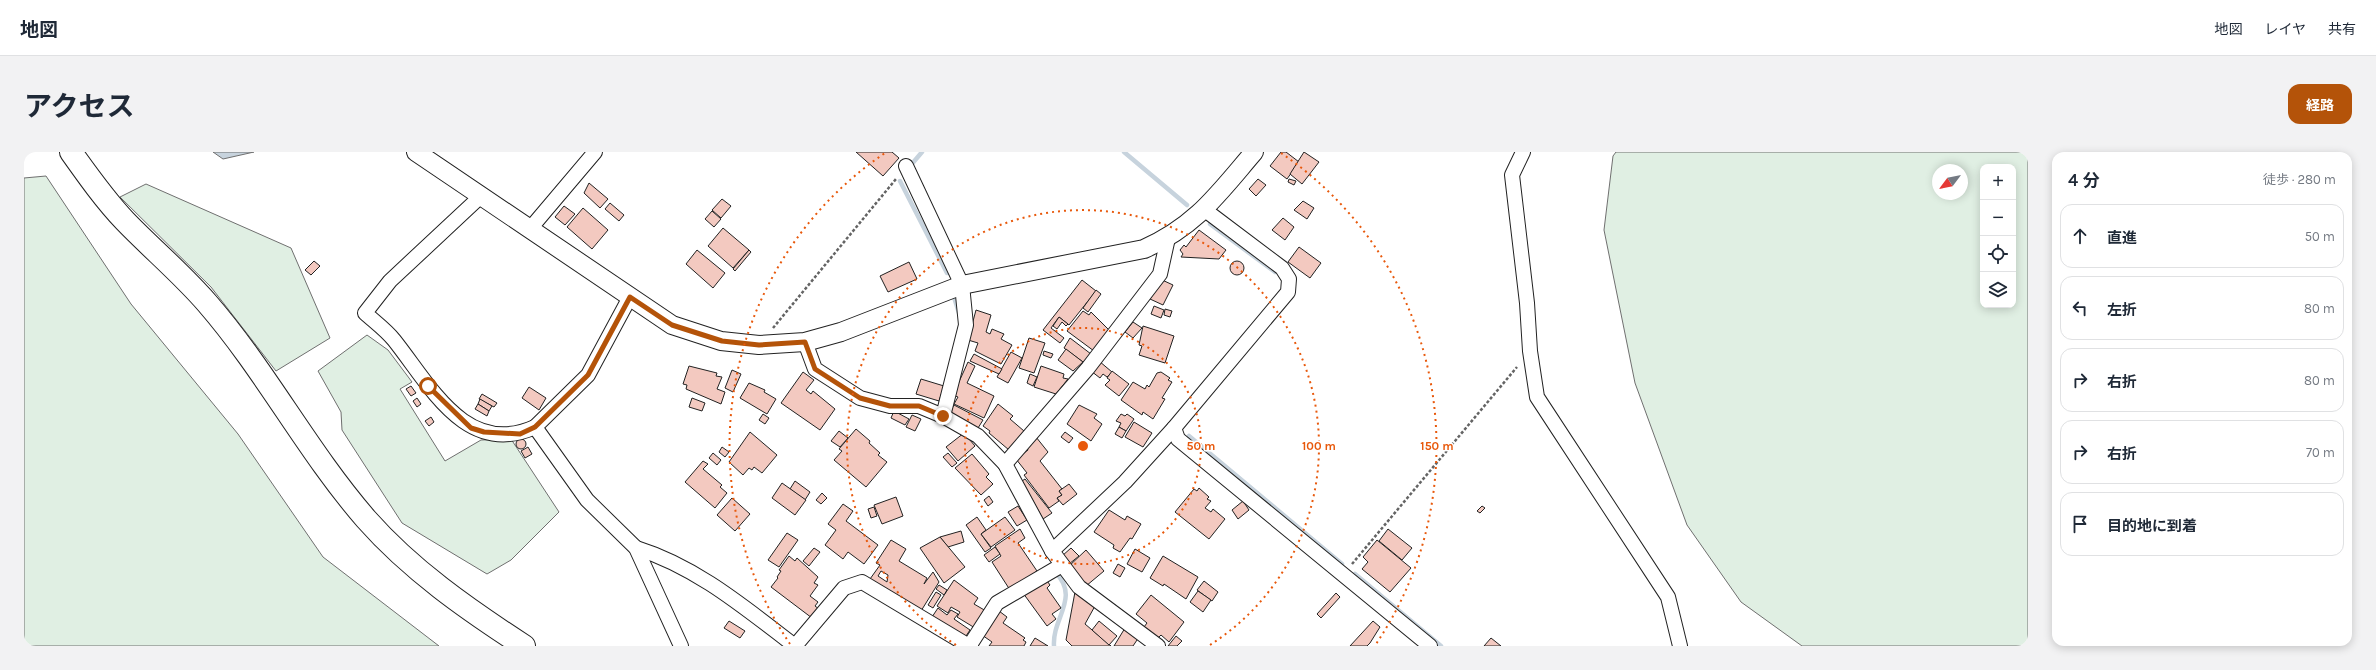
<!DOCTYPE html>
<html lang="ja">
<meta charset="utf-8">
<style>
:root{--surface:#fff;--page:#f2f2f3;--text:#1f2937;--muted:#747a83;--line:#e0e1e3;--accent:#b45309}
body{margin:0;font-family:Karla,"Noto Sans JP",sans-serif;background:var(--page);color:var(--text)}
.controls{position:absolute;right:12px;top:12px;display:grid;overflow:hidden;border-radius:8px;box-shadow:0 2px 10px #0003}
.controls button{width:36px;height:36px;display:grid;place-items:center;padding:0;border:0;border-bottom:1px solid var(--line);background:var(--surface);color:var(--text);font:20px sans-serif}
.compass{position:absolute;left:1908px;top:12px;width:36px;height:36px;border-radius:50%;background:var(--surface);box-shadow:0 2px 10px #0003;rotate:238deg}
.stop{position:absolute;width:12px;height:12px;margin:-9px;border:3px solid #b45309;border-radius:50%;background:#fff}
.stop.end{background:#b45309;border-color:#fff;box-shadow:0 1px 4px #0008}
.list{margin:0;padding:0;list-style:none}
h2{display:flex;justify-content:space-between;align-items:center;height:52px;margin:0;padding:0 16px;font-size:17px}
h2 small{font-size:13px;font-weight:400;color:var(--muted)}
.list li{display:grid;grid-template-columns:26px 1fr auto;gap:12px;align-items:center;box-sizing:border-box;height:64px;margin:0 8px 8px;padding:0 8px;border:1px solid var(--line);border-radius:12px}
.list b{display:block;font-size:15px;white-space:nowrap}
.list em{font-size:13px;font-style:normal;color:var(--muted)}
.icon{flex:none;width:22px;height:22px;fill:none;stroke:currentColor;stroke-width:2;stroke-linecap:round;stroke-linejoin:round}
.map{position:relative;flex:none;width:2004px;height:494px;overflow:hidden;border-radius:12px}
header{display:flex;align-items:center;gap:24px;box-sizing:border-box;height:56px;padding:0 20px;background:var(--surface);border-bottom:1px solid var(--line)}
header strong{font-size:19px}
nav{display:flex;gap:22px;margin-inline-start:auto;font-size:14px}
.intro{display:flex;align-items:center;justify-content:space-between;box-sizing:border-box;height:96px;padding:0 24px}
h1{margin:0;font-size:28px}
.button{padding:10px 18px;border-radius:12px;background:var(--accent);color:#fff;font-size:14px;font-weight:700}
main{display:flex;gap:24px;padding:0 24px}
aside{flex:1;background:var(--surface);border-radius:12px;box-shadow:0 2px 10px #0003}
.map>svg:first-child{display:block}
.green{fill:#e0efe3;stroke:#6f6f6f;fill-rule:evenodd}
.water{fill:#c7d3dd;stroke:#6f6f6f}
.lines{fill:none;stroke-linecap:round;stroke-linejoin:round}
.stream{stroke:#c7d3dd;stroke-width:4.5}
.building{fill:#f3c9c0;stroke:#222;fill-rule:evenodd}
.minor-casing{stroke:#222;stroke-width:16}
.tertiary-casing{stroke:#222;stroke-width:20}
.motorway-casing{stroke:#222;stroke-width:24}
.path{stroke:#646464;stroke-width:2.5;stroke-dasharray:3 2;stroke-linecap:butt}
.minor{stroke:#fff;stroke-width:14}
.tertiary{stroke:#fff;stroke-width:18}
.motorway{stroke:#fff;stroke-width:22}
.route{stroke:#b45309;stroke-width:5}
.ring{fill:none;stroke:#e8590c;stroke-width:2;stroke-dasharray:2 4}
.centre{fill:#e8590c;stroke:#fff;stroke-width:2}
.ring-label{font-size:12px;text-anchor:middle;font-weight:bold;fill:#e8590c;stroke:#fff;stroke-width:3;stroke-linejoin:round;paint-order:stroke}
</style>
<header>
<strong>地図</strong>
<nav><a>地図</a><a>レイヤ</a><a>共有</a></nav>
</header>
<div class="intro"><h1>アクセス</h1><a class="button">経路</a></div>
<main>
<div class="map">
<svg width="2004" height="494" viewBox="0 0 2004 494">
<rect width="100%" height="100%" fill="#fff"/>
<!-- green -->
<g class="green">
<path d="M1592,0H2004V494H1778L1717,450L1663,373L1611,231L1580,78L1589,4ZM1959,15H1989V153H1959ZM1914,18H1938V42H1914Z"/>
<path d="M22,24L107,152L214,282L299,405L415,494H0V26Z"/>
<path d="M122,32L267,96L306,186L252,219L187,135L96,45Z"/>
<path d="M343,183L364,198L388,230L376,237L421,309L457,288L487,287L535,360L487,408L463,422L378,371L318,278L317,260L294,219Z"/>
</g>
<!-- water -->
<path class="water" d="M189,0H230L199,7Z"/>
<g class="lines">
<!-- stream -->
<g class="stream">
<path d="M1100,0L1163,53"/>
<path d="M887,13L898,0"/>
<path d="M876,29L923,121"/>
<path d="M1186,72L1251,120"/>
<path d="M930,145L935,161"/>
<path d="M1165,284L1318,412"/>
<path d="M1331,422L1417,494"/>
<path d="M1030,494C1028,466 1056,446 1032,421"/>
</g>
</g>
<!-- building -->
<g class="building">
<path d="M832,0H868L875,6L859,24Z"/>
<path d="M1257,0H1262L1275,10L1263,27L1246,14Z"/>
<path d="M1280,0L1295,10L1278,32L1266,22Z"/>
<path d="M1234,27L1242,33L1232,44L1225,37Z"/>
<path d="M1265,27L1272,29L1270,33L1264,30Z"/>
<path d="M565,31L584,47L576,56L560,41Z"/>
<path d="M698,47L707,54L697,66L688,58Z"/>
<path d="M1279,49L1290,56L1283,67L1270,58Z"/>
<path d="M586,51L600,63L595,69L581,57Z"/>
<path d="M540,54L551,62L541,73L531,65Z"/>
<path d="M559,56L584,78L568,97L543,75Z"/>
<path d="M688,59L697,67L690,75L681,67Z"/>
<path d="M1259,66L1270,75L1261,88L1248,78Z"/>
<path d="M699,76L725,98L709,116L684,94Z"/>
<path d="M1175,78L1202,98L1195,107L1157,105L1159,102L1156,98L1160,93L1162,95Z"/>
<path d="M1275,95L1297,111L1286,126L1264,110Z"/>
<path d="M673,98L701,121L689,136L662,112Z"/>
<path d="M725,98L727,100L711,119L709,117Z"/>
<path d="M290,109L296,114L287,123L281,118Z"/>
<circle cx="1213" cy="116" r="7"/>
<path d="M885,110L893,127L864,140L856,124Z"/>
<path d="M1136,127L1149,133L1139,153L1126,147Z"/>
<path d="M1058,128L1072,139L1045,173L1035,165L1027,176L1040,186L1036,191L1019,178Z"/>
<path d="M1072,138L1077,142L1064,160L1059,156Z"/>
<path d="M1130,154L1140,158L1137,166L1127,162Z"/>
<path d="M1141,157L1148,159L1146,165L1140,163Z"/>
<path d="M952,158L967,163L962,180L966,182L968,177L980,182L977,187L988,193L977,212L951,199L954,191L944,188Z"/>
<path d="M1059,159L1065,163L1067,160L1085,178L1070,199L1043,179Z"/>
<path d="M1035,165L1044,172L1042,174L1038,170L1033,177L1029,174Z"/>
<path d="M1109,170L1118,176L1109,186L1101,180Z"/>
<path d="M1119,174L1150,184L1141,211L1115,203L1118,194L1115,193Z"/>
<path d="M1005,186L1021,191L1010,221L995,216Z"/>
<path d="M1046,186L1067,202L1059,210L1040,196Z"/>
<path d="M1042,197L1059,210L1049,219L1034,208Z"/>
<path d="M1020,199L1029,202L1027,206L1019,203Z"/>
<path d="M987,200L998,206L984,231L973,225Z"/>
<path d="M950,202L978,217L975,222L946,209Z"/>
<path d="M1075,209L1088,220L1083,225L1079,222L1076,226L1067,219Z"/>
<path d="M944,210L951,214L943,231L970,244L960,266L930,252L934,245L929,243Z"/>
<path d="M665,214L693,221L692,224L698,225L693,237L701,240L697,252L662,237L663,233L659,232Z"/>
<path d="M1017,214L1040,222L1039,226L1044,227L1032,242L1010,235Z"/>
<path d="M708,218L717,222L709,240L701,236Z"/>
<path d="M1088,219L1105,232L1095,244L1081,233L1086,228L1083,226Z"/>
<path d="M779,220L790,228L782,238L787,242L789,239L811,257L796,278L757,251Z"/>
<path d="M1137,220L1146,226L1144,228L1148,230L1138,246L1141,247L1129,267L1119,260L1118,263L1097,248L1109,230L1121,237L1123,233L1125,235L1133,221Z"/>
<path d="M1006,222L1013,225L1009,234L1003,231Z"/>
<path d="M897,227L920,234L915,249L892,242Z"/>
<path d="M725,231L741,238L740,240L752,247L743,262L716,246Z"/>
<path d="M387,234L392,241L387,244L382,237Z"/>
<path d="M505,235L522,246L515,258L498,246Z"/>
<path d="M458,242L473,251L470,255L455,247Z"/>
<path d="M393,246L397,252L393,255L389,249Z"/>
<path d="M668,246L681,251L678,259L665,255Z"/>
<path d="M456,247L468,254L465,259L454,252Z"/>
<path d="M454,252L465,259L463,264L451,257Z"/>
<path d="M974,252L989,264L986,267L1000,279L985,298L965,281L966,279L959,274Z"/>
<path d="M930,253L959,268L954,276L926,260Z"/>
<path d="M1055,253L1073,262L1070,266L1078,272L1067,289L1043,272Z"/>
<path d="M870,259L885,267L881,273L867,266Z"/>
<path d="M739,262L745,266L741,272L735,268Z"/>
<path d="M1097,262L1101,264L1103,262L1110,267L1102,279L1095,275L1097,271L1092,269Z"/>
<path d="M888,263L897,267L891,279L882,275Z"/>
<path d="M407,265L410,270L405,274L401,269Z"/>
<path d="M1110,270L1128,281L1119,295L1101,285Z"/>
<path d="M1095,275L1102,279L1098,286L1091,282Z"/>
<path d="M832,277L846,289L845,291L856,301L854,303L863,310L842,335L810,308L818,299L815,297Z"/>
<path d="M815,279L824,286L816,295L807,289Z"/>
<path d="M726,280L753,303L738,321L730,315L728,318L725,316L719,323L705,310Z"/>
<path d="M1041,280L1049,286L1045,291L1037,285Z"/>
<path d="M940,281L951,294L934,309L922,295Z"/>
<path d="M1012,285L1024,300L1016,309L1038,337L1035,339L1038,343L1033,346L1035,349L1025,356L1000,323L1003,321L992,307L1004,298L1002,294Z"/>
<circle cx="497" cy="292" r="5"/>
<path d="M504,295L508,302L501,306L497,299Z"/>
<path d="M698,295L705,300L701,305L695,300Z"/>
<path d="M689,301L697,308L693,313L685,306Z"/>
<path d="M924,301L933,311L928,315L919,305Z"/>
<path d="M948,302L965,322L962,325L969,332L957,343L931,316Z"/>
<path d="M679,309L684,312L679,317L698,333L696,335L703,341L691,356L661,330Z"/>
<path d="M1001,327L1028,361L1019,367L998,329Z"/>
<path d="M771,329L786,340L781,348L766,337Z"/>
<path d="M758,331L782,348L771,363L748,346Z"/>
<path d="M1045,332L1053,342L1039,353L1033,346L1038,343L1035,339Z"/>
<path d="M1175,336L1185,345L1183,347L1187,349L1181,356L1187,360L1189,357L1201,367L1185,387L1151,360L1170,337L1173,339Z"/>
<path d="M798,341L803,346L797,352L792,348Z"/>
<path d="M965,344L969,350L964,354L960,348Z"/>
<path d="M872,345L879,364L858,372L850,353Z"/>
<path d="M708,346L726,362L711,379L693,363Z"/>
<path d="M1219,349L1225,358L1214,367L1208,358Z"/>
<path d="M819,352L829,359L822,369L854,393L840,412L824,400L819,407L801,393L812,378L804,372Z"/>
<path d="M994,354L1003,368L993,374L984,360Z"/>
<path d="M1458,354L1461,356L1456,361L1453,359Z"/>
<path d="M850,355L853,364L847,366L844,357Z"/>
<path d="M1085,358L1101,368L1103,364L1117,372L1108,387L1106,386L1096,400L1089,396L1090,393L1070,380Z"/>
<path d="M953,365L962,378L957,382L967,396L961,400L942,373Z"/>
<path d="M981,365L991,378L967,395L957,382Z"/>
<path d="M996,377L1001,386L994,391L1013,419L986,438L968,410L977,404L971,394Z"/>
<path d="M1364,377L1388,396L1378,408L1355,389Z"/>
<path d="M937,379L940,390L924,395L916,385Z"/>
<path d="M763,381L774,388L755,415L744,408Z"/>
<path d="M916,385L941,415L920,431L896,396Z"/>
<path d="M867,388L882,397L875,409L903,426L900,432L909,420L915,430L897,459L846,427L856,413L852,411ZM857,419L864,423L863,430L854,424Z"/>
<path d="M1353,388L1387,416L1366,440L1338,417L1344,410L1339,405Z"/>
<path d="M971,395L976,402L965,410L960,403Z"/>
<path d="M790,396L796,400L785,414L779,409Z"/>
<path d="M1047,396L1055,404L1045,412L1038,404Z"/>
<path d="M1111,397L1126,406L1118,420L1103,412Z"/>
<path d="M1062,398L1080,419L1062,434L1044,415Z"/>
<path d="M765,404L771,409L773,406L794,425L790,431L794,433L786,444L794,450L791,454L795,457L788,466L747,435L754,426L753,425L757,419L755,418Z"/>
<path d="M1139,404L1174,425L1162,447L1140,432L1139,434L1126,426Z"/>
<path d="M1094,412L1101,416L1096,425L1089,421Z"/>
<path d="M1021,426L1026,433L1023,436L1037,456L1028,462L1032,467L1023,474L999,441Z"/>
<path d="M930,428L954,446L950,452L962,459L951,476L933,465L936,460L927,455L924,461L913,454Z"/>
<path d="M1180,429L1194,440L1188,449L1173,438Z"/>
<path d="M915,433L923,438L920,443L912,437Z"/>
<path d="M1174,439L1187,448L1179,460L1166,450Z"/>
<path d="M912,440L917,443L909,456L904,453Z"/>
<path d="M1051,440L1071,454L1061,472L1087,494H1048L1042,488Z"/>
<path d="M1312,441L1316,445L1297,466L1293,462Z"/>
<path d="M1127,443L1160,470L1145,490L1137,483L1134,486L1120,475L1123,471L1112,462Z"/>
<path d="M914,456L923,463L927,458L934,462L930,467L946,478L940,487L908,465Z"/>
<path d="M975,459L983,465L979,471L1001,486L999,488L1002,490L1000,494H965L968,490L958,483Z"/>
<path d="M705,469L721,479L716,486L700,476Z"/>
<path d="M1075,469L1093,484L1085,493L1068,478Z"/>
<path d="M1349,469L1356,475L1346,491L1343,494H1326Z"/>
<path d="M1101,476L1115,485L1109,494H1090Z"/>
<path d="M1152,484L1158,489L1153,494H1144Z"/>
<path d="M1011,486L1024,494H1006Z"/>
<path d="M1467,486L1477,494H1460Z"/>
</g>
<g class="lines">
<defs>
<g id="minor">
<path d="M1499,0L1488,23L1503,151L1506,199L1513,245L1644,445L1656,494"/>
<path d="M882,14L938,133L942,173L919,264"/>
<path d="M457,44L366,129L341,161C351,170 362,178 370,188C406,233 442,306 511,275"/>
<path d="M1181,58L1258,116L1265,127L1264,140L1150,276L1154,287L1406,494"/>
<path d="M505,78L571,0"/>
<path d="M606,145L564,223L511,275L563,348L612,396L657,494"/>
<path d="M781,190L791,217L836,246L866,254H895L919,264L954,284L981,312L1028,399L1055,435L1134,494"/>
<path d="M981,312L1064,216L1136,122L1144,86"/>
<path d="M612,396C673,415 721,456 771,494L820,436L838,430L945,494"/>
<path d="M1028,399L1101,330L1150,276"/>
<path d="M947,494L946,493L973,451L1038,413"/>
</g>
<path id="tertiary" d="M392,0L648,173L697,189L735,193L781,190L817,180L938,133L1120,97C1172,74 1194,42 1230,0"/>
<path id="motorway" d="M47,0C64,24 81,48 101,69C128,97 158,122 183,151C242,219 283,299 342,367C387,418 443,457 500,494"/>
</defs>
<!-- minor casing -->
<use href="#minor" class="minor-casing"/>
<!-- tertiary casing -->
<use href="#tertiary" class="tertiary-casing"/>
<!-- motorway casing -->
<use href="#motorway" class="motorway-casing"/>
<!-- path -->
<g class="path">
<path d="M749,176L872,27"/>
<path d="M1328,412L1493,215"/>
</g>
<!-- minor -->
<use href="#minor" class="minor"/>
<!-- tertiary -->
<use href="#tertiary" class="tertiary"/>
<!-- motorway -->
<use href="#motorway" class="motorway"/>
</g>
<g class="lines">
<!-- route -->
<path class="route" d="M404,234L447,276L460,280L496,282L511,275L564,223L606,145L648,173L698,189L735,193L781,190L791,217L836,246L866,254H895L919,264"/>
</g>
<!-- distance rings -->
<g class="ring">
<circle cx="1059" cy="294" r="118"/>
<path d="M932 493A236 236 0 1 1 1186 493"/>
<path d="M766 492A354 354 0 0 1 861 1M1257 1A354 354 0 0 1 1352 492"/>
</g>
<circle cx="1059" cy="294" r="6" class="centre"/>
<g class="ring-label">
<text x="1177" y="298">50 m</text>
<text x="1295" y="298">100 m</text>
<text x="1413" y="298">150 m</text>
</g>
</svg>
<div class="controls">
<button>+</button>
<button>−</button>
<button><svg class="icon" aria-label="locate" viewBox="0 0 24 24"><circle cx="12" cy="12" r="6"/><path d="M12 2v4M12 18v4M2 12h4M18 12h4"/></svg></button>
<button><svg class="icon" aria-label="layers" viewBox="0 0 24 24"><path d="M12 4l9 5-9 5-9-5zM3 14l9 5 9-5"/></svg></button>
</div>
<svg class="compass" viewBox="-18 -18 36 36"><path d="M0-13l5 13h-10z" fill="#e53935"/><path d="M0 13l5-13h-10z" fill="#747a83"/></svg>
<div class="stop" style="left:404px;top:234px"></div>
<div class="stop end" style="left:919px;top:264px"></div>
</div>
<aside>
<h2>4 分<small>徒歩 · 280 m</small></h2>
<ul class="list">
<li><svg class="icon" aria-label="ahead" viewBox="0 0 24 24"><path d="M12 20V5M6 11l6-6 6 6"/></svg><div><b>直進</b></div><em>50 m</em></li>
<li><svg class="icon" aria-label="left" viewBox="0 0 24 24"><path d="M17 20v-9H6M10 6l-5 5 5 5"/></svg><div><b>左折</b></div><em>80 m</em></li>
<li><svg class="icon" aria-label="right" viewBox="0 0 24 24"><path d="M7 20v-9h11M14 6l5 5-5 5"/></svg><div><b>右折</b></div><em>80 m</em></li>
<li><svg class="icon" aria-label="right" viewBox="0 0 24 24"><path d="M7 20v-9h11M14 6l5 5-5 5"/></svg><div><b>右折</b></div><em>70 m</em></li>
<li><svg class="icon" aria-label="arrive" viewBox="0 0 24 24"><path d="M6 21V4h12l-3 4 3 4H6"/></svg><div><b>目的地に到着</b></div></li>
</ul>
</aside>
</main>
